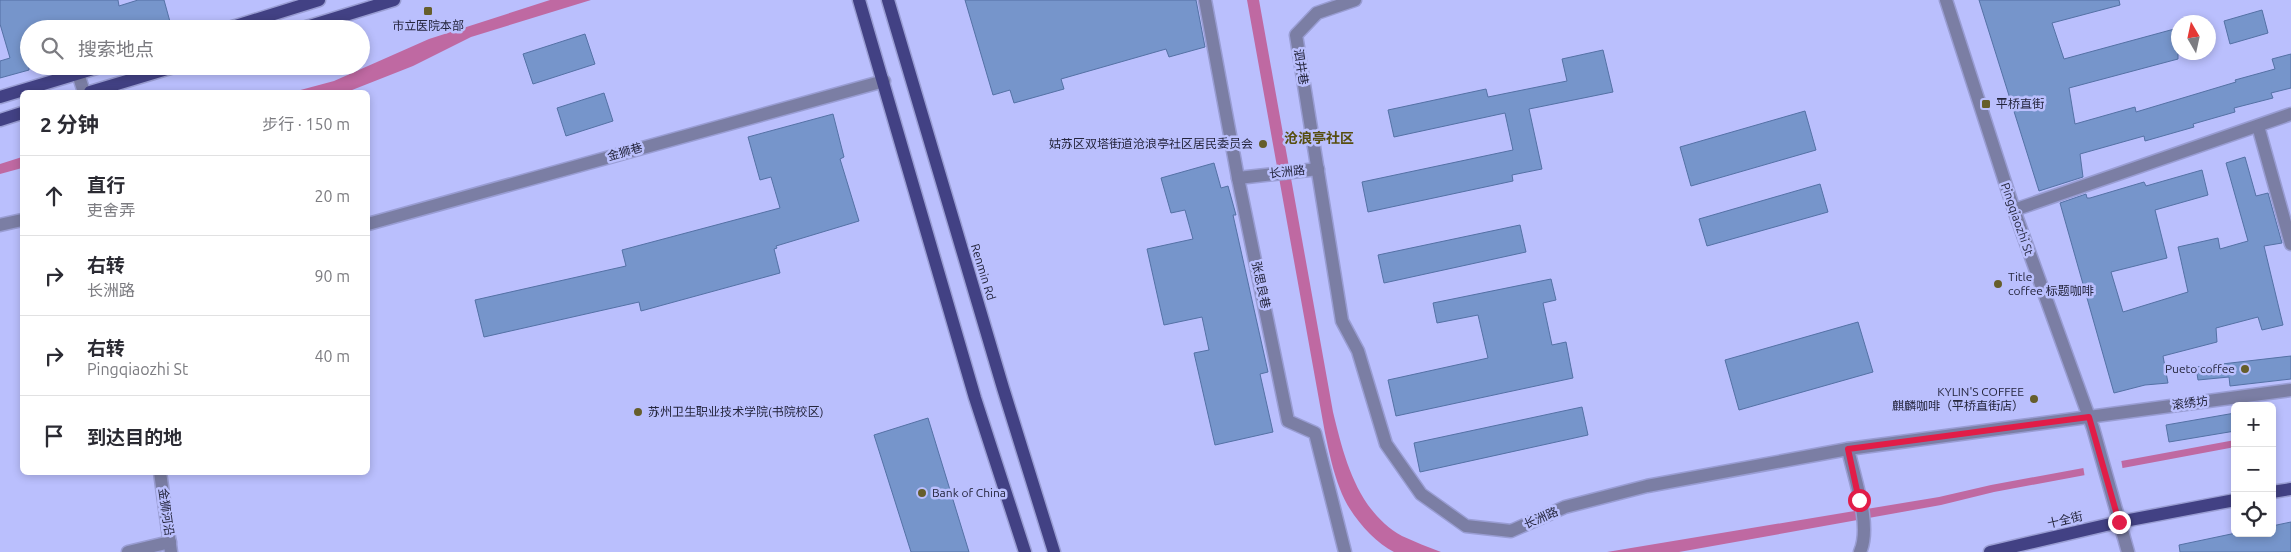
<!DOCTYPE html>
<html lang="zh">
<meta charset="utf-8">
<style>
:root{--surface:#fff;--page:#f2f2f3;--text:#2b2b33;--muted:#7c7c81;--line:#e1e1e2}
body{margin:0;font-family:Ubuntu,"Noto Sans SC",sans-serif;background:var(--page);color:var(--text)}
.controls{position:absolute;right:15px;bottom:15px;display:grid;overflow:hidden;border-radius:8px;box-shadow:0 2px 8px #0003}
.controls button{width:45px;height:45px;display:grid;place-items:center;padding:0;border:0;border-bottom:1px solid var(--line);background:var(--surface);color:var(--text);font:25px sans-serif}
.compass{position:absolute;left:2171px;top:15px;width:45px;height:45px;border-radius:50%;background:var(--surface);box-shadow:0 2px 8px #0003;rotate:351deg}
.stop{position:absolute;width:15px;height:15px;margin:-11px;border:4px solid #e11d48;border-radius:50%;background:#fff}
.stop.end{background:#e11d48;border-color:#fff;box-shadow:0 1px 5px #0008}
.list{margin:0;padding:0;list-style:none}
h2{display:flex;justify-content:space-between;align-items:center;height:65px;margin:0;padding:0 20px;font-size:21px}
h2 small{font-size:16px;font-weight:400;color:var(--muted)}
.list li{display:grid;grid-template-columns:32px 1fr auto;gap:15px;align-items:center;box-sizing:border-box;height:80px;padding:0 20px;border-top:1px solid var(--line)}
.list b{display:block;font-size:19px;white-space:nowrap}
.list p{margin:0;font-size:16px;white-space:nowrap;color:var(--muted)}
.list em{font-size:16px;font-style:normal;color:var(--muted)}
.icon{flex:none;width:28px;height:28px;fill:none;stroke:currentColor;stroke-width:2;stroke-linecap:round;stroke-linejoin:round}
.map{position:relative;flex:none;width:2291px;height:552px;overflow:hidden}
.search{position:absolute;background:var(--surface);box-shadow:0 2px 8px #0003;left:20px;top:20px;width:350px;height:55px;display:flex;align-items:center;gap:12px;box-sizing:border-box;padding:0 18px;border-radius:28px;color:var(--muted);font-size:19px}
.panel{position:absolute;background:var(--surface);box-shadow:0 2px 8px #0003;left:20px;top:90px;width:350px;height:385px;border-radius:8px}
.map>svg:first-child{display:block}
.water{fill:#bf69a2}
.pier{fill:#babffd}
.building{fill:#7695cb;stroke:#5471a5}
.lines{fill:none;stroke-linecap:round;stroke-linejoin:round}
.minor-casing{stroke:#999dd3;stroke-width:15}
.major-casing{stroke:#999dd3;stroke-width:15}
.minor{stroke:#7b7ea4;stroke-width:12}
.major{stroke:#424184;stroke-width:12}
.route{stroke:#e11d48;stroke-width:6}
.poi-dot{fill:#665e2b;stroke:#babffd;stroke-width:2}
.labels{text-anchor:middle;stroke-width:5;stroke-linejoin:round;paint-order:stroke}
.poi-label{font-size:12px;fill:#24253d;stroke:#babffd;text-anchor:start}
.street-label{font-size:12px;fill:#24253d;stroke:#babffd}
.neighbourhood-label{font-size:14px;font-weight:bold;fill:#574e0f;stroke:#babffd}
</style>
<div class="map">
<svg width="2291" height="552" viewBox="0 0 2291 552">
<rect width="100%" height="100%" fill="#babffd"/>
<!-- water -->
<g class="water">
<path d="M550,0H591L471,37L413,66L347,92H293L334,81L429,39Z"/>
<path d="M1247,0H1259L1333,412C1344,457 1357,511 1402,536C1415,542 1428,547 1441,552H1394C1372,541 1348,512 1340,489C1333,471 1329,452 1325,433Z"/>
<path d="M22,157V168L0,174V164Z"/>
<path d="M2235,440V447L1994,492L1941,505L1679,552H1607L1939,497L1991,485Z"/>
</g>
<!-- pier -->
<path class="pier" d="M2121,459L2123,471L2085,478L2083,466Z"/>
<!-- building -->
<g class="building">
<path d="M0,0H118L119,6L138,0H164L172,29H29V70L0,78V61L10,58L0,24Z"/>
<path d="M965,0H1196L1205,47L1169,57L1166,49L1061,79L1064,89L1014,103L1010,90L993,95Z"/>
<path d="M1979,0H2119L2120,5L2052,23L2064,59L2178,28V59L2069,88L2075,124L2135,107L2136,112L2236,82L2235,80L2275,69L2272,59L2291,54V88L2271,93L2273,98L2234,108L2235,112L2193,124L2194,127L2145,141L2144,136L2080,154L2083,177L2039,191Z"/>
<path d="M2262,10L2268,33L2230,44L2224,21Z"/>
<path d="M585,34L595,64L533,84L523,54Z"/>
<path d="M1603,50L1613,92L1529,109L1542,169L1512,175L1513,181L1368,212L1362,182L1513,150L1505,113L1394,137L1388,110L1486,89L1488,97L1567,81L1562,59Z"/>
<path d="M604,93L613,121L566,136L557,108Z"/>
<path d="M1805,111L1816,150L1691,186L1680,147Z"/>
<path d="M833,114L844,157L840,159L859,221L776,246L777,248L774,249L780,273L641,311L639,302L484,337L475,300L626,266L622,250L780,208L771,177L760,180L748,137Z"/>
<path d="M2245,157L2256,196L2268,193L2282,243L2264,246L2283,325L2262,330L2258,317L2216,328L2217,342L2163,356L2168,383L2145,385L2114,393L2060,203L2086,194L2087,198H2090L2144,182L2146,186L2202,170L2208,195L2155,210L2167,258L2111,272L2123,312L2188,292L2178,247L2218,238L2220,249L2248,241L2226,163Z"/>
<path d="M1214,163L1221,188L1228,186L1236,215H1233L1268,372L1260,374L1273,432L1215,445L1194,353L1209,350L1202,317L1164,325L1147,249L1193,239L1185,210L1171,213L1161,178Z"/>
<path d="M1820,184L1828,212L1707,246L1699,219Z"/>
<path d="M1520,225L1526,252L1384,283L1378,255Z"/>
<path d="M1551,279L1556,300L1543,303L1552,345L1566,342L1573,378L1396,416L1388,380L1488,358L1478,315L1437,323L1433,303Z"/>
<path d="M1858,322L1873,372L1739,410L1725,360Z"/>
<path d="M2291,356V379L2230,386L2229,377L2198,380L2196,367Z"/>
<path d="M1582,407L1588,435L1420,472L1414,443Z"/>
<path d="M2235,413V431L2169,442L2166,425Z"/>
<path d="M928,418L969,552H911L874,435Z"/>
<path d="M2291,522V552H2180L2179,545L2236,533H2272V526Z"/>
</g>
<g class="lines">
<defs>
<g id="minor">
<path d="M1205,0L1238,178L1288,421L1315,433L1345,552"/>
<path d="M1355,0L1317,13L1296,35L1342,321L1358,351L1386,444L1421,494L1466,526L1511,531L1565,507L1647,486L1848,449L2291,390"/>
<path d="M1946,0L2014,210L2093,428L2128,552"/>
<path d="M78,74L84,92"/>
<path d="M2258,126L2291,244"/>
<path d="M1238,178L1318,169"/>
<path d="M2014,210L2291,114"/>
<path d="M368,224L884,81"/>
<path d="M0,225L22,220"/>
<path d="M1848,449C1854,478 1872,525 1860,552"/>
<path d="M160,472L171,552"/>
<path d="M128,552L170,542"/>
</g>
<g id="major">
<path d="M859,0L975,398L1025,552"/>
<path d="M888,0L1003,388L1054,552"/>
<path d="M226,29L319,0"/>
<path d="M300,29L394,0"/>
<path d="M90,92L177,66"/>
<path d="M0,97L103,66"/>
<path d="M0,120L22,113"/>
<path d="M2272,492L2291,489"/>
<path d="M1990,552L2119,522L2235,500"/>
</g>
</defs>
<!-- minor casing -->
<use href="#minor" class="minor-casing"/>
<!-- major casing -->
<use href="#major" class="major-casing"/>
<!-- minor -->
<use href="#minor" class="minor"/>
<!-- major -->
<use href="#major" class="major"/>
</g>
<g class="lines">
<!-- route -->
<path class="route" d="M1859,500L1848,449L2089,417L2119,522"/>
</g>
<!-- markers -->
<g class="poi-dot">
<rect x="423" y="6" width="10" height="10" rx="2.5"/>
<rect x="1981" y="99" width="10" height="10" rx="2.5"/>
<circle cx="1263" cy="144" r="5"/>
<circle cx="1998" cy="284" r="5"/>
<circle cx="2245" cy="369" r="5"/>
<circle cx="2034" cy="399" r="5"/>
<circle cx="638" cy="412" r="5"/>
<circle cx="922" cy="493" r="5"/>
</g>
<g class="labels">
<!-- poi labels -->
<g class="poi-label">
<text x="428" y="30" text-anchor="middle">市立医院本部</text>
<text x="1996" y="108">平桥直街</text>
<text x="1253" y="148" text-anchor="end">姑苏区双塔街道沧浪亭社区居民委员会</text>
<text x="2008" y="281">Title<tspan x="2008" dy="14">coffee 标题咖啡</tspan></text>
<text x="2235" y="373" text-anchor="end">Pueto coffee</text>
<text x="2024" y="396" text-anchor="end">KYLIN'S COFFEE<tspan x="2024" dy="14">麒麟咖啡（平桥直街店）</tspan></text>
<text x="648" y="416">苏州卫生职业技术学院(书院校区)</text>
<text x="932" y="497">Bank of China</text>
</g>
<!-- street labels -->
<g class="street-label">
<text transform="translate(1301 67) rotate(81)" y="4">泗井巷</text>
<text transform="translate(625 152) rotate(-16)" y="4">金狮巷</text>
<text transform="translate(1287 172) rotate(-6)" y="4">长洲路</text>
<text transform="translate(2017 219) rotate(71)" y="4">Pingqiaozhi St</text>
<text transform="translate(983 272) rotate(73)" y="4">Renmin Rd</text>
<text transform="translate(1261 285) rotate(78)" y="4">张思良巷</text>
<text transform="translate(2190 403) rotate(-7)" y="4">滚绣坊</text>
<text transform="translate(166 512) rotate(82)" y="4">金狮河沿</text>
<text transform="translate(1541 518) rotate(-23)" y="4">长洲路</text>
<text transform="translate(2065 520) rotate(-13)" y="4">十全街</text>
</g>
<!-- neighbourhood labels -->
<g class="neighbourhood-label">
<text x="1319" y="143">沧浪亭社区</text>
</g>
</g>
</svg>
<div class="controls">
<button>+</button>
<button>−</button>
<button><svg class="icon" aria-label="locate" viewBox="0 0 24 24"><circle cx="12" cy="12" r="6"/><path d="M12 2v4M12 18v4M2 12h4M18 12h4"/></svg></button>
</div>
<svg class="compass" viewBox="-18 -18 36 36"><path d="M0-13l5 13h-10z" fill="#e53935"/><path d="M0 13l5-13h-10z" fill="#7c7c81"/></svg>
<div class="stop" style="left:1859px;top:500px"></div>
<div class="stop end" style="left:2119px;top:522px"></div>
<div class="search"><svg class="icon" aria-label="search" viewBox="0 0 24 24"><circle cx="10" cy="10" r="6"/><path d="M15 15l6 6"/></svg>搜索地点</div>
<section class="panel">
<h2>2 分钟<small>步行 · 150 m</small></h2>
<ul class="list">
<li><svg class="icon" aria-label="ahead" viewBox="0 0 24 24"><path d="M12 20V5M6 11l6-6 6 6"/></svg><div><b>直行</b><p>吏舍弄</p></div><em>20 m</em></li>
<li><svg class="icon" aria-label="right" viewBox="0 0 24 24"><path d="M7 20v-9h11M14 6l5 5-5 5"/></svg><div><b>右转</b><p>长洲路</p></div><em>90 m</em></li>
<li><svg class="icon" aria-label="right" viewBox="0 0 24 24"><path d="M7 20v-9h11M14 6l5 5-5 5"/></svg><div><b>右转</b><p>Pingqiaozhi St</p></div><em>40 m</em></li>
<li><svg class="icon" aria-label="arrive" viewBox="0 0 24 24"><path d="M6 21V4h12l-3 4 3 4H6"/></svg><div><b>到达目的地</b></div></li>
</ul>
</section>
</div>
